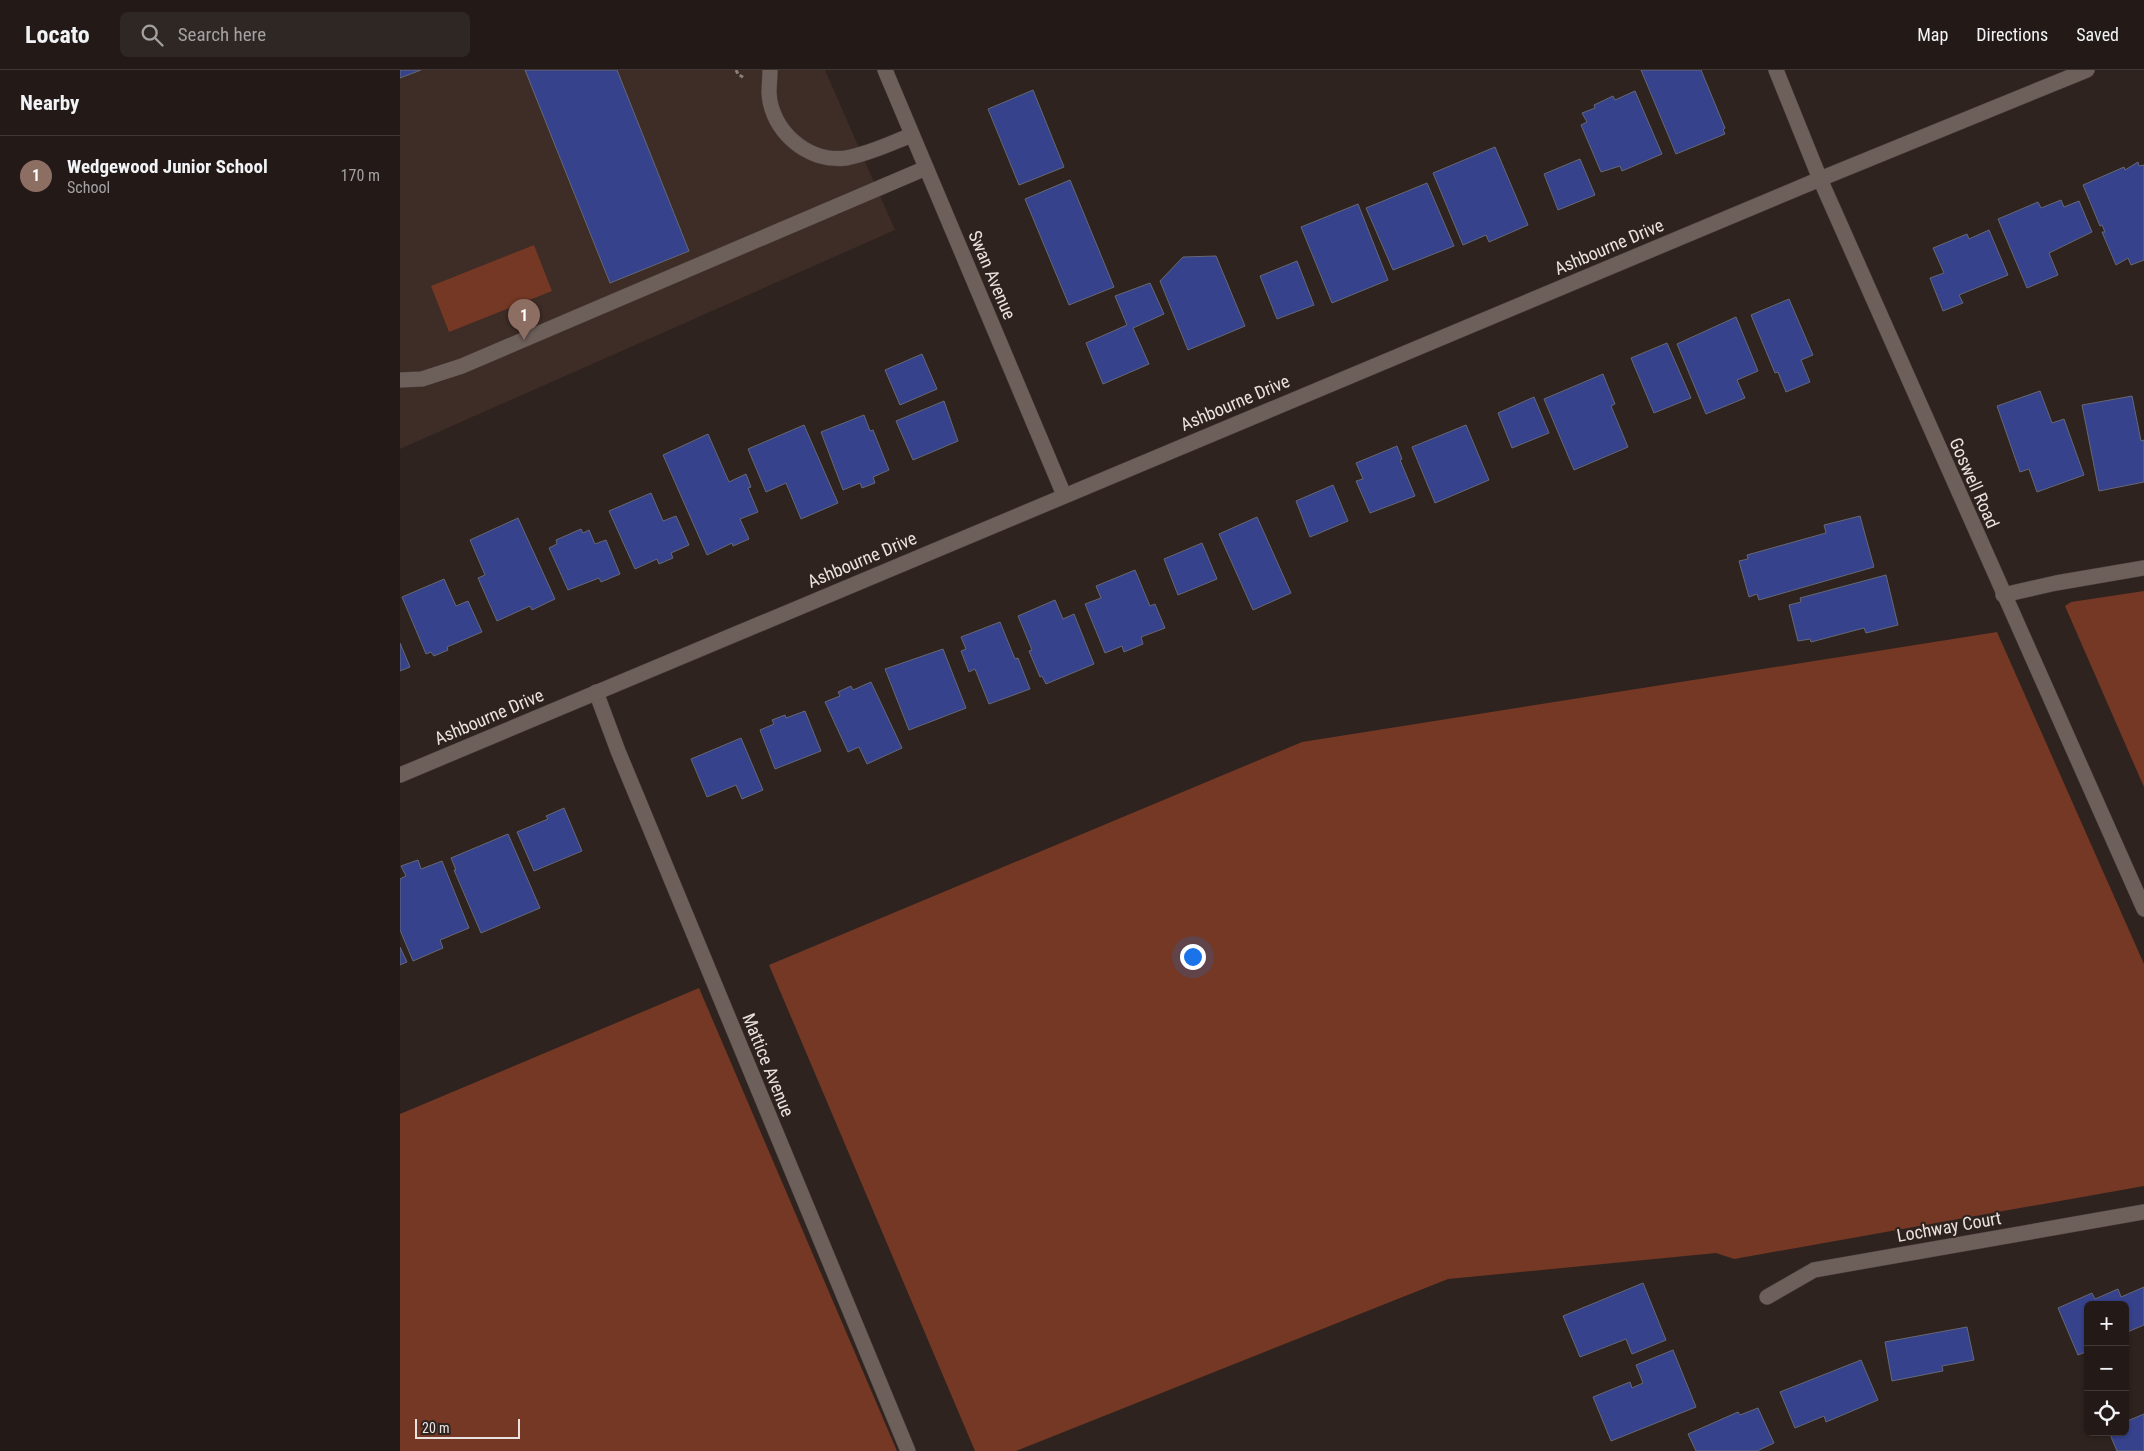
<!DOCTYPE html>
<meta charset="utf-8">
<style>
:root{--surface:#231a17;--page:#2f2724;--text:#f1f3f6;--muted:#a3a1a1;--line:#403836;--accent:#a1b3fd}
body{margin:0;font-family:"Roboto Condensed",sans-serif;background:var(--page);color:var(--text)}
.controls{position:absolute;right:15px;bottom:15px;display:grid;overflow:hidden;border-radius:8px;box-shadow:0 1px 4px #0004}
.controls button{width:45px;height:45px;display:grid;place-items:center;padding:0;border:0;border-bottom:1px solid var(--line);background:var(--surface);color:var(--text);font:25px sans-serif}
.scale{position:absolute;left:15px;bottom:12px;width:105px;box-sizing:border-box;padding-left:5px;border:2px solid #ebe2df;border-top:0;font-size:14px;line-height:18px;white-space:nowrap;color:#ebe2df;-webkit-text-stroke:4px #2f231f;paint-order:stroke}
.you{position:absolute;left:792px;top:886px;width:18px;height:18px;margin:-12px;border:4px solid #fff;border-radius:50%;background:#1a73e8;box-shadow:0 0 0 8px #1a73e833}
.badge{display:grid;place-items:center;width:32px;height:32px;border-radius:50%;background:var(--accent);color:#fff;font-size:16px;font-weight:700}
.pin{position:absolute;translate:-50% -41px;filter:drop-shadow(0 1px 2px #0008)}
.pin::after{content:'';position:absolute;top:26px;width:18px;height:15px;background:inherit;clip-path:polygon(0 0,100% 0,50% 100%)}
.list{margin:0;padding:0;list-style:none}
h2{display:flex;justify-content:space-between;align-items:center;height:65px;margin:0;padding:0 20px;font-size:21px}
h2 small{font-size:16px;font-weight:400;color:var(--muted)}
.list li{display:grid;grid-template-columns:32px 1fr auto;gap:15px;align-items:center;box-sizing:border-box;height:80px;padding:0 20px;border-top:1px solid var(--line)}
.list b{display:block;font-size:19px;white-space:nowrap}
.list p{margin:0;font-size:16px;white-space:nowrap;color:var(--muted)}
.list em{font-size:16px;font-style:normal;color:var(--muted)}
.icon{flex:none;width:28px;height:28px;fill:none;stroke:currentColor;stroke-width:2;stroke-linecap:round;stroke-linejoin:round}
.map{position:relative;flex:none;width:1744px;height:1381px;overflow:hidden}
header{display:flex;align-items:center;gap:30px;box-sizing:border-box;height:70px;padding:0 25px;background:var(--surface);border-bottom:1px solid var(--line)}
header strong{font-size:24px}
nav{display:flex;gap:28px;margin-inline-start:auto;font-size:18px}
.search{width:350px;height:45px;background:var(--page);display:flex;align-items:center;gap:12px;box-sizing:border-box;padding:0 18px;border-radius:8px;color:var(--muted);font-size:19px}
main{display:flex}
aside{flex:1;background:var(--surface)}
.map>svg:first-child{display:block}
.built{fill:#3e2c26}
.green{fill:#743824}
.building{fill:#37428c;stroke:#656875}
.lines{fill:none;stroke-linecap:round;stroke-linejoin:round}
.lane-casing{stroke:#4a3f3c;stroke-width:16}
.street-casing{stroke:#4a3f3c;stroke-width:16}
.path{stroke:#887e7a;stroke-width:3;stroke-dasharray:4 2.5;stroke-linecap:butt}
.lane{stroke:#6d5f5a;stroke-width:15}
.street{stroke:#6d5f5a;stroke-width:15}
.labels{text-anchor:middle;stroke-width:4;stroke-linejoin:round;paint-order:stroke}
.street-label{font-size:18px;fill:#ebe2df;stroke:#2f231f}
</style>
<header>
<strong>Locato</strong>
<div class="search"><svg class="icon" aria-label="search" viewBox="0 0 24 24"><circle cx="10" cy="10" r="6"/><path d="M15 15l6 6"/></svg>Search here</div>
<nav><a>Map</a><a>Directions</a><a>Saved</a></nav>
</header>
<main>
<aside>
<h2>Nearby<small></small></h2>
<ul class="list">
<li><span class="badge" style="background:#8d6e63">1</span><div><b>Wedgewood Junior School</b><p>School</p></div><em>170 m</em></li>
</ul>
</aside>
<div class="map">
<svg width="1744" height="1381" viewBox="0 0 1744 1381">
<rect width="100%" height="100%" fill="#2f231f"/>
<!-- built -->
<path class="built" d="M0,0H425L495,160L0,379Z"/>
<!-- green -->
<g class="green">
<path d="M134,175L152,221L49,262L31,216Z"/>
<path d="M1744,521V717L1665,536L1671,532Z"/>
<path d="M1597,562L1744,894V1116L1334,1189L1316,1183L1048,1209L616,1381H575L369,895L902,672Z"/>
<path d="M299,918L497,1381H0V1044Z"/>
</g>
<!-- building -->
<g class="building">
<path d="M0,0H21L0,8Z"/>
<path d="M125,0H217L289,181L210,213Z"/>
<path d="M1241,0H1301L1325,58L1323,60L1325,64L1276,84Z"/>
<path d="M633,20L664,97L619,115L588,39Z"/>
<path d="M1235,21L1262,84L1222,101L1220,96L1201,102L1181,55L1187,52L1182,43L1195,38L1194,35L1213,26L1215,30Z"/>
<path d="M1095,77L1128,155L1089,172L1086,165L1063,175L1033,103Z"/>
<path d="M1180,89L1195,125L1158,140L1144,104Z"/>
<path d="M1738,92L1739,96L1744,95V190L1731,195L1728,188L1716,195L1702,162H1705L1702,155L1700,156L1683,115L1724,97L1725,100Z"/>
<path d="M670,110L714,217L669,235L625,129Z"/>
<path d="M1027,113L1054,176L993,200L966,138Z"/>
<path d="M1661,130L1664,137L1679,131L1692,162L1649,183L1658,205L1627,218L1598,149L1638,132L1641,138Z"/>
<path d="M958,134L988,210L932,233L901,157Z"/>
<path d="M1589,160L1608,205L1559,225L1563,233L1543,241L1530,208L1544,203L1533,178L1567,164L1569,169Z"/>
<path d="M816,186L845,256L788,280L760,211L783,187Z"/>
<path d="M897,191L914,235L877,249L860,206Z"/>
<path d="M750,213L764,244L733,258L749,294L703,314L686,273L727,255L715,226Z"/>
<path d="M1389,229L1413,285L1401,290L1410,312L1386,322L1378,302L1375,303L1351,245Z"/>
<path d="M1336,247L1358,301L1337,310L1345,328L1306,344L1277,274Z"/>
<path d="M1267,273L1291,328L1254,343L1231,288Z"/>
<path d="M522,284L537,319L500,335L485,300Z"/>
<path d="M1203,304L1215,334L1211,336L1228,377L1174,400L1144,329Z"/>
<path d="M1640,321L1652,353L1664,349L1684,405L1637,422L1629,399L1620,402L1597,336Z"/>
<path d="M1732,326L1741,371L1744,370V412L1699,421L1682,335Z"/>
<path d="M1134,327L1149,363L1112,378L1098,343Z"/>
<path d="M544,331L558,371L513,390L496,351Z"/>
<path d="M464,345L470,361L473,360L489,400L473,407L475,413L462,418L460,413L443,420L421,362Z"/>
<path d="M404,355L438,433L401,449L386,413L366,422L348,379Z"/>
<path d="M1066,355L1089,410L1035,433L1012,377Z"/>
<path d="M308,364L329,412L346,404L351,417L348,418L358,442L340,449L349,469L333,476L332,473L307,485L263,385Z"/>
<path d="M997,376L1002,389L1000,390L1015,426L970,443L956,411L963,409L956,393Z"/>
<path d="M933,415L948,451L910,467L896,431Z"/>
<path d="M251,423L263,451L276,446L289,475L271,483L273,488L259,494L257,489L235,499L209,441Z"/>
<path d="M1460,446L1474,497L1359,530L1357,524L1349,527L1339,491L1348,489L1347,485L1426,463L1424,455Z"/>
<path d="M857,447L891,523L853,540L819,464Z"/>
<path d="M118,448L155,529L132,540L130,536L97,551L78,508L85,505L70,470Z"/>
<path d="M181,459L183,463L189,460L195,474L206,470L220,504L201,512L199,508L168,520L149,478L157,474L156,470Z"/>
<path d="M802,473L817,509L778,525L764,489Z"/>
<path d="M735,500L750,536L755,534L765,558L741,567L743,574L724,582L722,576L705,583L685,534L701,528L696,516Z"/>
<path d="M1486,505L1498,555L1466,563L1464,558L1411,572L1410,569L1398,571L1389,535L1401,532L1400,528Z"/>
<path d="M44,509L56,536L68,531L82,562L47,577L48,580L34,586L31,582L26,584L2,527Z"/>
<path d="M655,530L663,549L674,544L694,594L646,614L642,606L640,607L629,581L632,580L618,546Z"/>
<path d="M600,552L615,589L618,588L630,619L589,634L575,599L569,602L561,581L566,579L561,567Z"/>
<path d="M0,573L10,597L0,601Z"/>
<path d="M543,579L566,638L509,660L485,599Z"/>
<path d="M471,612L502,678L467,694L459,677L448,682L425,632L440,626L438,622L451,616L453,620Z"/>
<path d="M405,641L421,681L375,699L360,660L374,654L372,650L385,645L386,648Z"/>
<path d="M341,668L363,720L342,729L336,715L307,727L291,689Z"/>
<path d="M164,738L182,781L134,801L117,762L148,749L146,746Z"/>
<path d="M108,764L140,838L81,863L54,800H56L51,788Z"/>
<path d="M18,790L21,799L42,791L69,858L40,870L43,878L13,891L0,860V809L6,806L1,796Z"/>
<path d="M0,877L7,892L0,895Z"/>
<path d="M1243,1213L1266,1270L1232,1284L1226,1269L1180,1287L1163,1246Z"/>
<path d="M1744,1217V1255L1725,1263V1235H1688V1281L1678,1285L1658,1238L1692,1223L1695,1229L1718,1219L1721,1227Z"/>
<path d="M1567,1257L1574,1290L1542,1296L1543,1301L1492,1311L1485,1272Z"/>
<path d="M1273,1280L1296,1337L1211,1371L1193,1327L1230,1312L1232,1318L1243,1313L1236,1295Z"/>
<path d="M1461,1290L1478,1330L1426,1352L1424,1346L1395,1358L1380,1322Z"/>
<path d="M1358,1338L1374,1373L1357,1381H1296L1288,1364L1338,1342L1340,1345Z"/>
<path d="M1744,1344V1381H1717L1709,1362H1725V1352Z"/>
</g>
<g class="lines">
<defs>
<g id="lane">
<path d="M370,0C370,8 369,16 369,23C371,61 408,93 446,88C469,84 491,73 512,65"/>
<path d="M0,310L22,309L62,296L526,98"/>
</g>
<g id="street">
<path d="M485,0L664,425"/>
<path d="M1376,0L1420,109L1744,839"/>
<path d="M1603,525L1656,513L1744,498"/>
<path d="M196,622L218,681L508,1381"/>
<path d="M0,705L1420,109L1687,0"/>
<path d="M1367,1227L1414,1200L1744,1142"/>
</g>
</defs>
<!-- lane casing -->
<use href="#lane" class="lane-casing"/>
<!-- street casing -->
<use href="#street" class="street-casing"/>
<!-- path -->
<path class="path" d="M336,0L338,4L344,8"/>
<!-- lane -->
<use href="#lane" class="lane"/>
<!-- street -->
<use href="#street" class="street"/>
</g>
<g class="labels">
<!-- street labels -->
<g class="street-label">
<text transform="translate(1209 177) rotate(-23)" y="6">Ashbourne Drive</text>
<text transform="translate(592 205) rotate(67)" y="6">Swan Avenue</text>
<text transform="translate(835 333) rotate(-23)" y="6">Ashbourne Drive</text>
<text transform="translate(1574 413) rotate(66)" y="6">Goswell Road</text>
<text transform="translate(462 490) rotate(-23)" y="6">Ashbourne Drive</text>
<text transform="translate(89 647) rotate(-23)" y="6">Ashbourne Drive</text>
<text transform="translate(368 995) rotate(68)" y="6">Mattice Avenue</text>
<text transform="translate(1549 1157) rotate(-10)" y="6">Lochway Court</text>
</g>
</g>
</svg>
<div class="controls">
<button>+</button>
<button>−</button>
<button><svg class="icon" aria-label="locate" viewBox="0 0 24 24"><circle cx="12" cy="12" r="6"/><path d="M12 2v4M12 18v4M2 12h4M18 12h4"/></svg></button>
</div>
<div class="scale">20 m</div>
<div class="you"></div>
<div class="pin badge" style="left:124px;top:270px;background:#8d6e63">1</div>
</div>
</main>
